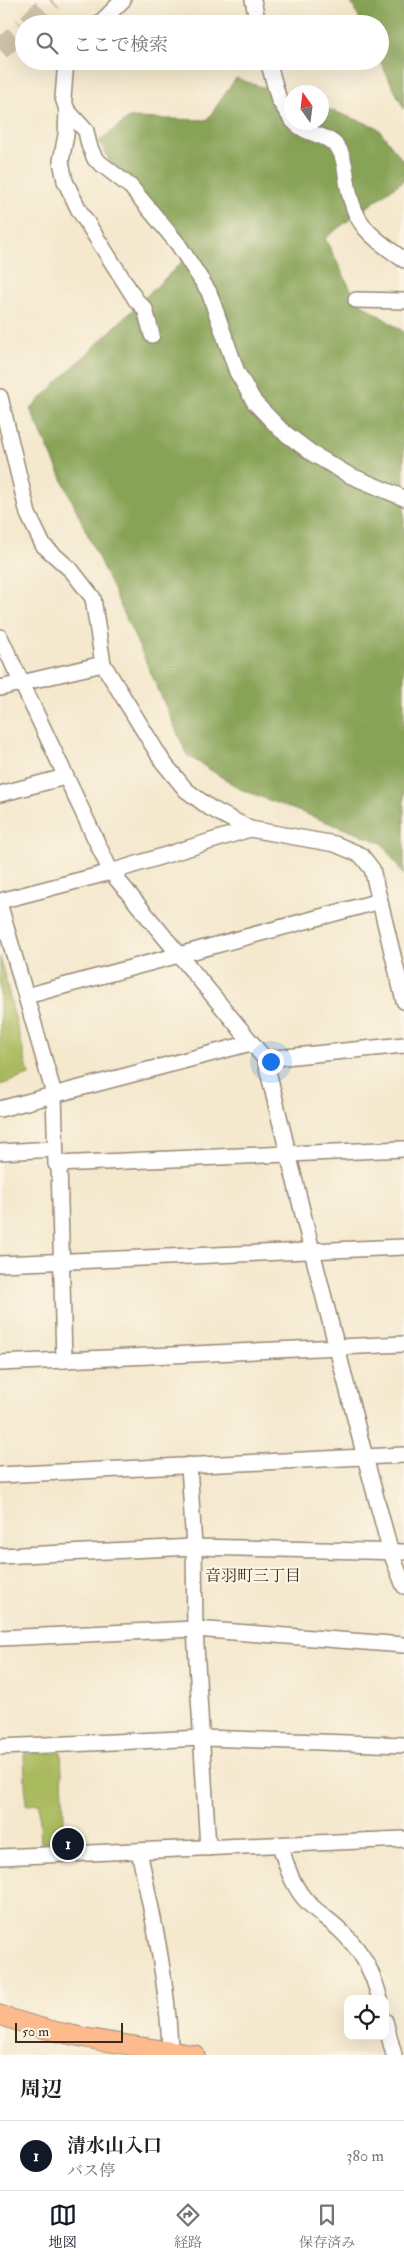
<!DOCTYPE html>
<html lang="ja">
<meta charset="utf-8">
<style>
:root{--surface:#fff;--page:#f6f6f6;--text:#202124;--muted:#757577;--line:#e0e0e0;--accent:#111827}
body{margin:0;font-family:"IM FELL Double Pica","Noto Serif JP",serif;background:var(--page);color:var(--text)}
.controls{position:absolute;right:15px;bottom:15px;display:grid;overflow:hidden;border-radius:10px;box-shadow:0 5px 20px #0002}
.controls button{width:45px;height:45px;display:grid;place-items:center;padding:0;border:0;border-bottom:1px solid var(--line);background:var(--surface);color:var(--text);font:25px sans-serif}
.compass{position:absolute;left:284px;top:85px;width:45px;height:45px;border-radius:50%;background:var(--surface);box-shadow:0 5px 20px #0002;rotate:346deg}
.scale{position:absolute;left:15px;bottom:12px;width:108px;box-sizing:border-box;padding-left:5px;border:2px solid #3b2a1e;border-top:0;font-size:14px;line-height:18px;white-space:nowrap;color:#3b2a1e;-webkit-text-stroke:4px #fcf5e5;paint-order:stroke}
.you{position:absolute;left:270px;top:1061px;width:18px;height:18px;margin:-12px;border:4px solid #fff;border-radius:50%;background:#1a73e8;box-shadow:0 0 0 8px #1a73e833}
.badge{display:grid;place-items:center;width:32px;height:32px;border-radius:50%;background:var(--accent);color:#fff;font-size:16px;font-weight:700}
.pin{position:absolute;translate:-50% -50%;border:2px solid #fff;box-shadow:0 1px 5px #0006}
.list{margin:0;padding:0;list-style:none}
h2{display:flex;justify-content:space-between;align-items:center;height:65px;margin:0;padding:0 20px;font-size:21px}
h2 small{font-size:16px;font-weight:400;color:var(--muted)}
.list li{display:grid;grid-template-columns:32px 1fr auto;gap:15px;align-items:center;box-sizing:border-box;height:70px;padding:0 20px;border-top:1px solid var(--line)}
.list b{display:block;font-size:19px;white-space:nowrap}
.list p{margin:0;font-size:16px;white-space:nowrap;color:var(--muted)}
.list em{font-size:16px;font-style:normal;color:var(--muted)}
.icon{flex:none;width:28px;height:28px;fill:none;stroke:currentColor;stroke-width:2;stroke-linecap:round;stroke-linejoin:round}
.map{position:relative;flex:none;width:404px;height:2055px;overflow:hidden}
.search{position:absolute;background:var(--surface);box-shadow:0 5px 20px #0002;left:15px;right:15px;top:15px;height:55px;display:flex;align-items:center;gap:12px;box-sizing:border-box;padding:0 18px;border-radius:28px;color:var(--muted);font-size:19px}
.sheet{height:135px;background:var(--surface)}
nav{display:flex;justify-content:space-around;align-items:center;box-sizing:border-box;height:70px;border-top:1px solid var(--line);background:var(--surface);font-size:14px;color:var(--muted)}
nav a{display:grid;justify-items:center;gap:2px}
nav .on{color:var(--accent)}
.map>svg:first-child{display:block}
.green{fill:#aabb5f;stroke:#72723e}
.forest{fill:#87a356;stroke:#61663a}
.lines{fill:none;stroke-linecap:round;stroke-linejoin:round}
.highway-tunnel{stroke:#cfc2aa;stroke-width:21;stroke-dasharray:21 11;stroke-linecap:butt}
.minor-casing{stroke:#988976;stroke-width:18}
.major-casing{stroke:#988976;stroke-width:21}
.minor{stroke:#fff;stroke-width:15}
.major{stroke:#fcba8d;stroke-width:19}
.labels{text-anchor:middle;stroke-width:4.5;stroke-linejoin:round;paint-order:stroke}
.neighbourhood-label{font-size:16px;fill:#3b2a1e;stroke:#fcf5e5}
</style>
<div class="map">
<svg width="404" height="2055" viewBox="0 0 404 2055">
<rect width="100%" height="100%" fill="#fcf5e5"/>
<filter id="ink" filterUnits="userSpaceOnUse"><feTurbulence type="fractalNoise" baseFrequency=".02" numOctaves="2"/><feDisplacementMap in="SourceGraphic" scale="10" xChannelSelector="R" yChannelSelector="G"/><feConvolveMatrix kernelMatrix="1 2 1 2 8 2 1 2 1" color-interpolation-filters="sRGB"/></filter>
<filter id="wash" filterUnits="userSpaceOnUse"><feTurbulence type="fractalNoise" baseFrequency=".0096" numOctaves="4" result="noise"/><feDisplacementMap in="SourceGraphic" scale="20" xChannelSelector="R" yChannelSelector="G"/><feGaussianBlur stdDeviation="1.12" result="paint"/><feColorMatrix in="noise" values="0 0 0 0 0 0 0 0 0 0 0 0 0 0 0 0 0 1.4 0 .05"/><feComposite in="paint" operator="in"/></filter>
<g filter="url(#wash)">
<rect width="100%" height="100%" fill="#f4e8cd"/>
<!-- green -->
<g class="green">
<path d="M0,957L29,1075L0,1085Z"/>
<path d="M61,1752L65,1842L41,1843L39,1804L26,1805L24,1754Z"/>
</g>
<!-- forest -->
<g class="forest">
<path d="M350,0H404V109L380,61V24H362Z"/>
<path d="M236,78L291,97L292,122H322V107L377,127L404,162V180L325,238L356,300L404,332V875L382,843L240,789L187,755L143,655L30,409L189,255L114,169L99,141L129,118L207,120Z"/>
</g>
</g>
<g filter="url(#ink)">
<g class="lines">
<!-- highway-tunnel -->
<g class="highway-tunnel">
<path d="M28,24L52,0"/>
<path d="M0,50L24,27"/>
</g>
<defs>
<g id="minor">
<path d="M253,0L258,24"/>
<path d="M99,24L123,0"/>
<path d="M66,61L63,98L67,110L86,131L89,145L95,159L131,187L178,244L209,292L237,372L255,403L281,430L313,454L349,475L404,498"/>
<path d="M268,61L279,100L292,120"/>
<path d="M67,110L66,135L61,161L65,181L79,210L136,300L145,309L152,335"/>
<path d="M294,122C307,136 328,133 339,149C345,158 346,176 348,187C355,227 372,237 404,260"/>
<path d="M356,300L404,301"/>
<path d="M0,397L28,514L43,545L72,571L93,598L103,664L163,762L186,790L210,808L250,829L335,844L361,855L372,869L404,1001"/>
<path d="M0,637L111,872L265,1059L312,1251L365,1457L391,1553L404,1586"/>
<path d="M0,688L103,664"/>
<path d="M0,794L65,777"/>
<path d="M0,901L111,872L250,829"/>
<path d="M0,906L54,1094L56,1164L404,1149"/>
<path d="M26,996L380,901"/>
<path d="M265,1059L404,1045"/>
<path d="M0,1109L251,1043"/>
<path d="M0,1152L55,1149"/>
<path d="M59,1164L64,1360"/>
<path d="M0,1264L404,1247"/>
<path d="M0,1363L404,1344"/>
<path d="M189,1465L194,1547L195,1629L208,1848"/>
<path d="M0,1475L404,1455"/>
<path d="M0,1556L194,1547L404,1552"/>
<path d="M0,1638L195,1629L404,1645"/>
<path d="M0,1747L203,1738L404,1745"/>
<path d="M280,1845C286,1864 291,1882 303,1897C315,1912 331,1920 343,1933C364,1954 372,1971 380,1999"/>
<path d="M139,1851C153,1917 168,1983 170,2051"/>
<path d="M0,1857L404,1839"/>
<path d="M385,2021L394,2055"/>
</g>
<path id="major" d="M0,2015C63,2038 130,2045 195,2055"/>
</defs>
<!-- minor casing -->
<use href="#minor" class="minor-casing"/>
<!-- major casing -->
<use href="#major" class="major-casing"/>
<!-- minor -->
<use href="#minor" class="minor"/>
<!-- major -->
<use href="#major" class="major"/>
</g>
</g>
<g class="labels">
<!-- neighbourhood labels -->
<g class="neighbourhood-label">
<text x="253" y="1581">音羽町三丁目</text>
</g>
</g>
</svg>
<div class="controls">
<button><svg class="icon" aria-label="locate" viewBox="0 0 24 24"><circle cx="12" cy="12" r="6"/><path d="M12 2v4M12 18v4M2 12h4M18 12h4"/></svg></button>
</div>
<svg class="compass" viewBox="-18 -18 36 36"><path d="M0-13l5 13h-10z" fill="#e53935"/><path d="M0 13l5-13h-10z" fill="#757577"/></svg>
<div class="scale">50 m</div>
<div class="you"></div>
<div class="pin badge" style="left:68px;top:1844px">1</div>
<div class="search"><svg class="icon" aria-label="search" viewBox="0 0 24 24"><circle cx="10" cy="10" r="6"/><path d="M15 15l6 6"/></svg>ここで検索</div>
</div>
<section class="sheet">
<h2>周辺<small></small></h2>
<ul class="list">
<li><span class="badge">1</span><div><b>清水山入口</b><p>バス停</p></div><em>380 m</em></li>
</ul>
</section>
<nav>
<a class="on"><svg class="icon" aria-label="map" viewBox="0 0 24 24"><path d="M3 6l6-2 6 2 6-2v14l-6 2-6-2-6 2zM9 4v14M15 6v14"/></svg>地図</a>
<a><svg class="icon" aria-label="directions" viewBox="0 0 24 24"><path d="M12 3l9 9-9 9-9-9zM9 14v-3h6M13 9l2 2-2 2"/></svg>経路</a>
<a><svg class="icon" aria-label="saved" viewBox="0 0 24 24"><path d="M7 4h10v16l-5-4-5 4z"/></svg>保存済み</a>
</nav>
